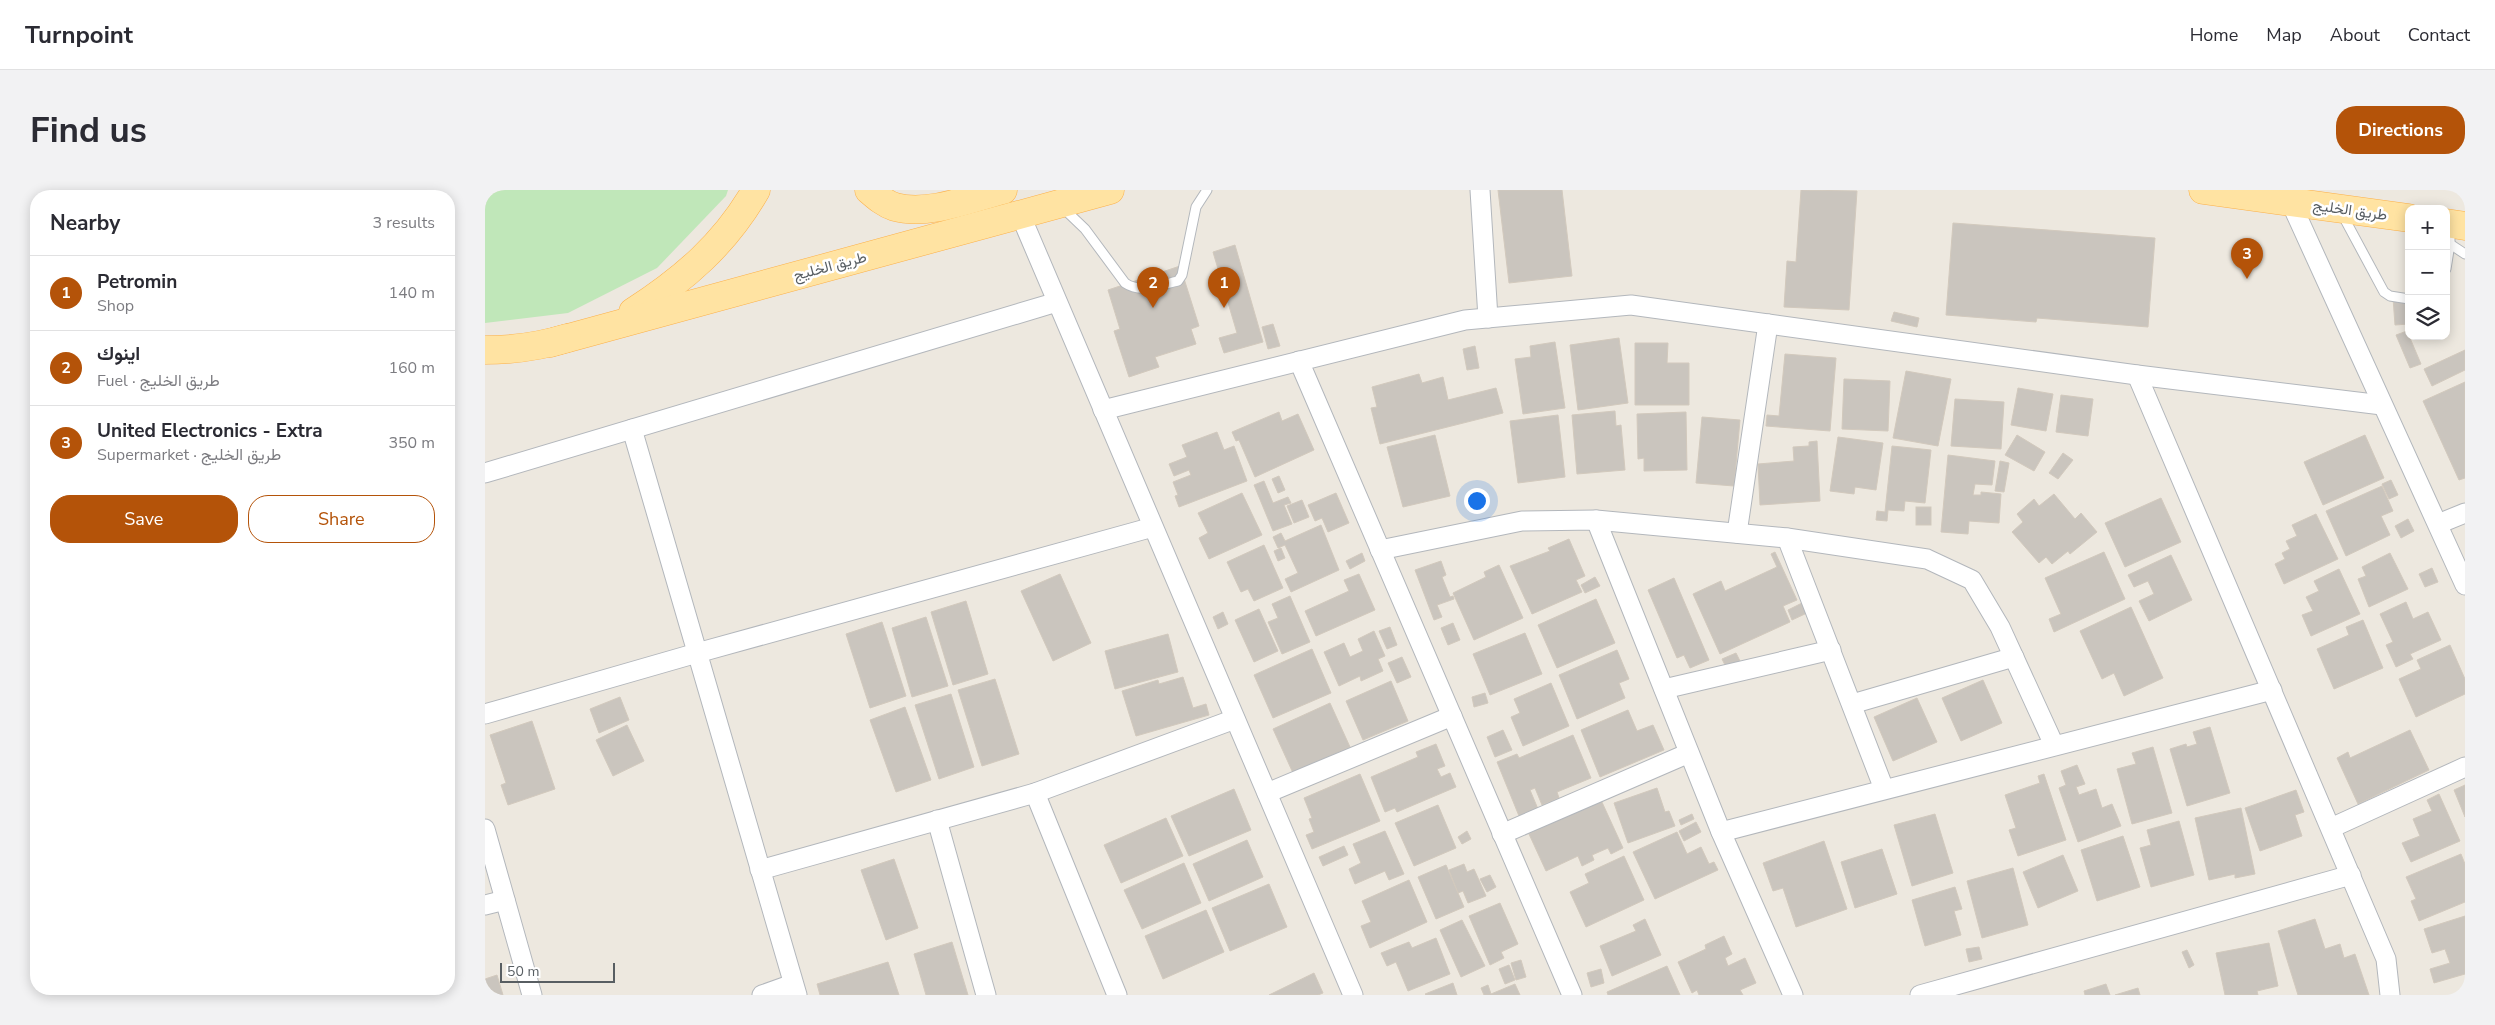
<!DOCTYPE html>
<meta charset="utf-8">
<style>
:root{--surface:#fff;--page:#f2f2f3;--text:#2b2b33;--muted:#7c7c81;--line:#e1e1e2;--accent:#b45309}
body{margin:0;font-family:"Nunito Sans",Vazirmatn,sans-serif;background:var(--page);color:var(--text)}
.controls{position:absolute;right:15px;top:15px;display:grid;overflow:hidden;border-radius:10px;box-shadow:0 2px 12px #0003}
.controls button{width:45px;height:45px;display:grid;place-items:center;padding:0;border:0;border-bottom:1px solid var(--line);background:var(--surface);color:var(--text);font:25px sans-serif}
.scale{position:absolute;left:15px;bottom:12px;width:115px;box-sizing:border-box;padding-left:5px;border:2px solid #585e62;border-top:0;font-size:14px;line-height:18px;white-space:nowrap;color:#585e62;-webkit-text-stroke:4px #fff;paint-order:stroke}
.you{position:absolute;left:991px;top:310px;width:18px;height:18px;margin:-12px;border:4px solid #fff;border-radius:50%;background:#1a73e8;box-shadow:0 0 0 8px #1a73e833}
.badge{display:grid;place-items:center;width:32px;height:32px;border-radius:50%;background:var(--accent);color:#fff;font-size:16px;font-weight:700}
.pin{position:absolute;translate:-50% -41px;filter:drop-shadow(0 1px 2px #0008)}
.pin::after{content:'';position:absolute;top:26px;width:18px;height:15px;background:inherit;clip-path:polygon(0 0,100% 0,50% 100%)}
.list{margin:0;padding:0;list-style:none}
h2{display:flex;justify-content:space-between;align-items:center;height:65px;margin:0;padding:0 20px;font-size:21px}
h2 small{font-size:16px;font-weight:400;color:var(--muted)}
.list li{display:grid;grid-template-columns:32px 1fr auto;gap:15px;align-items:center;box-sizing:border-box;height:75px;padding:0 20px;border-top:1px solid var(--line)}
.list b{display:block;font-size:19px;white-space:nowrap}
.list p{margin:0;font-size:16px;white-space:nowrap;color:var(--muted)}
.list em{font-size:16px;font-style:normal;color:var(--muted)}
.actions{display:flex;gap:10px;padding:15px 20px}
.actions a{flex:1;padding:11px 0;border:1px solid var(--accent);border-radius:20px;text-align:center;font-size:18px;color:var(--accent)}
.actions .main{background:var(--accent);color:#fff}
.icon{flex:none;width:28px;height:28px;fill:none;stroke:currentColor;stroke-width:2;stroke-linecap:round;stroke-linejoin:round}
.map{position:relative;flex:none;width:1980px;height:805px;overflow:hidden;border-radius:20px}
header{display:flex;align-items:center;gap:30px;box-sizing:border-box;height:70px;padding:0 25px;background:var(--surface);border-bottom:1px solid var(--line)}
header strong{font-size:24px}
nav{display:flex;gap:28px;margin-inline-start:auto;font-size:18px}
.intro{display:flex;align-items:center;justify-content:space-between;box-sizing:border-box;height:120px;padding:0 30px}
h1{margin:0;font-size:35px}
.button{padding:12px 22px;border-radius:20px;background:var(--accent);color:#fff;font-size:18px;font-weight:700}
main{display:flex;gap:30px;padding:0 30px}
aside{flex:1;background:var(--surface);border-radius:20px;box-shadow:0 2px 12px #0003}
.map>svg:first-child{display:block}
.green{fill:#c0e7b9}
.building{fill:#cac5be;stroke:#d2c9bd}
.lines{fill:none;stroke-linecap:round;stroke-linejoin:round}
.service-casing{stroke:#b3b7bc;stroke-width:11}
.minor-casing{stroke:#b3b7bc;stroke-width:21}
.primary-casing{stroke:#fcb049;stroke-width:29}
.service{stroke:#fff;stroke-width:9}
.minor{stroke:#fff;stroke-width:19}
.primary{stroke:#ffe3a2;stroke-width:28}
.labels{text-anchor:middle;stroke-width:5;stroke-linejoin:round;paint-order:stroke}
.street-label{font-size:15px;fill:#585e62;stroke:#fff}
</style>
<header>
<strong>Turnpoint</strong>
<nav><a>Home</a><a>Map</a><a>About</a><a>Contact</a></nav>
</header>
<div class="intro"><h1>Find us</h1><a class="button">Directions</a></div>
<main>
<aside>
<h2>Nearby<small>3 results</small></h2>
<ul class="list">
<li><span class="badge">1</span><div><b>Petromin</b><p>Shop</p></div><em>140 m</em></li>
<li><span class="badge">2</span><div><b>اينوك</b><p>Fuel · طريق الخليج</p></div><em>160 m</em></li>
<li><span class="badge">3</span><div><b>United Electronics - Extra</b><p>Supermarket · طريق الخليج</p></div><em>350 m</em></li>
</ul>
<div class="actions"><a class="main">Save</a><a>Share</a></div>
</aside>
<div class="map">
<svg width="1980" height="805" viewBox="0 0 1980 805">
<rect width="100%" height="100%" fill="#ede8df"/>
<!-- green -->
<path class="green" d="M0,0H243L241,6L172,78L83,123L0,133Z"/>
<!-- building -->
<g class="building">
<path d="M1013,0H1077L1087,86L1024,93Z"/>
<path d="M1316,0L1372,1L1364,120L1299,117L1302,71L1311,72Z"/>
<path d="M1468,33L1670,48L1663,137L1552,128L1551,132L1461,125Z"/>
<path d="M750,55L778,152L739,163L734,148L752,143L728,62Z"/>
<path d="M695,76L714,136L706,139L711,154L670,167L674,177L644,187L629,141L635,139L623,100Z"/>
<path d="M1924,107V134L1910,135L1908,108Z"/>
<path d="M1409,122L1434,128L1432,137L1406,131Z"/>
<path d="M788,134L795,156L783,159L777,137Z"/>
<path d="M1922,141L1936,174L1925,178L1911,145Z"/>
<path d="M1134,148L1143,213L1093,220L1085,155Z"/>
<path d="M1070,152L1080,218L1038,224L1030,169L1046,167L1045,156Z"/>
<path d="M1150,153H1183L1182,173H1204V215H1150Z"/>
<path d="M990,156L994,178L982,180L978,159Z"/>
<path d="M1980,160V180L1947,196L1939,179Z"/>
<path d="M1300,164L1351,168L1345,241L1281,236L1282,225L1294,226Z"/>
<path d="M1421,181L1466,189L1453,256L1408,248Z"/>
<path d="M934,184L937,193L958,187L963,210L1011,198L1018,223L895,254L886,218L892,217L887,197Z"/>
<path d="M1359,189L1405,191L1403,241L1357,239Z"/>
<path d="M1980,192V288L1974,290L1938,211Z"/>
<path d="M1533,198L1568,204L1561,241L1526,235Z"/>
<path d="M1576,205L1608,209L1603,246L1571,242Z"/>
<path d="M1470,209L1519,212L1516,259L1466,256Z"/>
<path d="M1130,221L1131,236L1136,235L1140,280L1092,284L1087,225Z"/>
<path d="M794,222L797,231L813,224L829,260L770,287L754,250L751,251L747,242Z"/>
<path d="M1201,222L1202,280L1159,281V268L1153,269L1152,224Z"/>
<path d="M1073,225L1080,287L1033,293L1025,231Z"/>
<path d="M1217,227L1255,230L1249,296L1211,293Z"/>
<path d="M732,242L739,260L749,256L762,291L694,317L690,306L693,305L688,292L706,285L704,280L689,286L684,274L702,267L697,255Z"/>
<path d="M950,245L965,306L918,317L902,257Z"/>
<path d="M1532,245L1560,262L1549,281L1520,265Z"/>
<path d="M1880,245L1899,288L1838,315L1819,272Z"/>
<path d="M1353,247L1398,253L1391,300L1370,297L1369,304L1345,301Z"/>
<path d="M1332,251L1335,311L1275,315L1273,274L1309,271L1308,257L1324,256V252Z"/>
<path d="M1407,256L1446,260L1440,313L1420,311L1419,321L1403,320L1402,331L1391,330L1392,321L1400,322Z"/>
<path d="M1578,263L1588,270L1573,289L1564,283Z"/>
<path d="M1463,265L1510,271L1507,295L1490,294L1488,305H1496V302L1516,304L1514,333L1484,331L1483,344L1456,342Z"/>
<path d="M1515,271L1524,273L1519,302L1510,301Z"/>
<path d="M794,286L800,300L793,303L787,289Z"/>
<path d="M1906,290L1913,305L1904,309L1897,294Z"/>
<path d="M779,291L788,313L803,307L806,313L799,315L807,334L788,341L769,295Z"/>
<path d="M1897,296L1908,321L1896,326L1905,345L1861,366L1841,321Z"/>
<path d="M757,303L777,345L724,369L714,348L723,343L713,323Z"/>
<path d="M851,303L864,333L843,342L837,328L830,331L823,315Z"/>
<path d="M1569,304L1590,329L1596,323L1612,342L1585,364L1583,361L1567,374L1561,367L1554,373L1527,342L1538,332L1532,324L1549,309L1554,316Z"/>
<path d="M1676,308L1696,352L1640,377L1620,333Z"/>
<path d="M817,310L824,327L809,333L802,316Z"/>
<rect x="1431" y="317" width="15" height="18"/>
<path d="M1831,324L1853,369L1799,394L1790,374L1800,369L1797,363L1805,359L1801,351L1812,346L1807,335Z"/>
<path d="M1923,329L1929,341L1916,348L1910,336Z"/>
<path d="M836,335L854,380L806,402L800,389L813,383L800,355L793,358L788,347L796,343L800,351Z"/>
<path d="M1084,349L1100,386L1091,390L1097,402L1047,424L1025,376L1065,361L1063,358Z"/>
<path d="M779,355L798,398L769,411L763,399L756,402L742,372Z"/>
<path d="M796,358L800,368L793,371L789,361Z"/>
<path d="M1290,362L1312,410L1298,416L1305,432L1235,464L1208,404L1236,391L1240,401L1292,377L1286,364Z"/>
<path d="M1619,362L1640,409L1569,442L1564,429L1576,424L1560,388Z"/>
<path d="M877,363L880,371L865,379L861,371Z"/>
<path d="M1905,363L1923,399L1884,417L1873,389L1881,386L1877,377Z"/>
<path d="M1686,365L1707,410L1664,431L1654,411L1669,404L1663,391L1649,397L1643,385Z"/>
<path d="M956,371L961,385L957,387L965,407L968,406L969,409L952,415L957,427L949,430L930,380Z"/>
<path d="M1014,375L1038,428L989,450L968,403L1001,387L999,382Z"/>
<path d="M1947,378L1953,392L1940,397L1934,384Z"/>
<path d="M1854,379L1875,424L1826,446L1817,425L1828,421L1821,407L1834,401L1829,391Z"/>
<path d="M575,384L606,453L568,471L536,401Z"/>
<path d="M874,384L890,420L831,446L820,421L864,401L859,390Z"/>
<path d="M1110,387L1115,396L1100,403L1096,395Z"/>
<path d="M1189,388L1224,470L1205,478L1199,465L1192,468L1163,400Z"/>
<path d="M805,406L825,452L797,464L783,432L793,428L787,414Z"/>
<path d="M1111,409L1130,453L1072,478L1053,435Z"/>
<path d="M481,411L503,484L468,495L446,422Z"/>
<path d="M1921,412L1928,429L1943,422L1956,450L1925,464L1928,469L1911,477L1901,455L1908,452L1895,424Z"/>
<path d="M1317,413L1322,423L1307,430L1303,420Z"/>
<path d="M1646,417L1678,488L1639,506L1629,483L1617,489L1595,441Z"/>
<path d="M774,419L793,461L769,472L750,430Z"/>
<path d="M738,422L743,434L733,439L728,427Z"/>
<path d="M441,427L463,496L427,507L407,438Z"/>
<path d="M1878,430L1898,478L1849,499L1832,459L1864,445L1861,437Z"/>
<path d="M397,432L421,506L385,518L361,444Z"/>
<path d="M968,433L975,450L963,455L956,438Z"/>
<path d="M905,437L912,455L902,459L894,441Z"/>
<path d="M889,441L900,466L893,469L898,481L876,491L875,486L854,496L839,462L859,453L865,467L878,461L873,449Z"/>
<path d="M1040,443L1057,484L1005,505L988,464Z"/>
<path d="M683,444L693,482L630,499L620,461Z"/>
<path d="M1965,455L1980,489V504L1931,527L1914,489L1936,479L1932,470Z"/>
<path d="M827,459L846,503L788,528L769,485Z"/>
<path d="M1132,460L1144,489L1134,493L1140,508L1092,529L1074,485Z"/>
<path d="M1251,463L1255,471L1241,477L1237,469Z"/>
<path d="M917,467L926,487L912,493L903,473Z"/>
<path d="M698,487L708,518L721,514L724,525L651,546L637,501L673,490L674,494Z"/>
<path d="M510,489L534,564L497,576L473,500Z"/>
<path d="M1498,490L1517,533L1476,551L1457,508Z"/>
<path d="M906,491L923,531L878,550L861,511Z"/>
<path d="M1066,493L1084,536L1038,556L1026,527L1035,523L1029,509Z"/>
<path d="M1000,503L1003,513L989,517L987,507Z"/>
<path d="M466,504L489,577L454,589L430,515Z"/>
<path d="M135,507L144,530L114,543L105,519Z"/>
<path d="M1432,508L1452,552L1408,571L1389,527Z"/>
<path d="M845,513L865,557L808,583L788,539Z"/>
<path d="M420,517L446,590L411,602L385,530Z"/>
<path d="M1143,520L1152,541L1168,535L1179,560L1115,587L1096,540Z"/>
<path d="M47,531L70,599L23,615L16,595L21,593L5,545Z"/>
<path d="M142,535L159,571L128,586L111,550Z"/>
<path d="M1725,537L1745,603L1702,616L1685,559L1701,554L1702,557L1712,554L1708,542Z"/>
<path d="M1018,540L1027,560L1010,567L1002,547Z"/>
<path d="M1925,540L1944,580L1873,614L1852,568L1863,562L1865,568Z"/>
<path d="M1088,545L1106,588L1072,602L1074,608L1057,615L1050,598L1045,600L1053,619L1034,626L1012,572L1032,564L1034,568Z"/>
<path d="M951,554L960,576L952,579L956,587L965,583L971,597L912,622L910,618L900,622L886,587L933,567L931,562Z"/>
<path d="M1668,557L1687,623L1647,634L1632,579L1651,574L1647,563Z"/>
<path d="M1592,575L1600,594L1591,597L1594,605L1611,599L1617,618L1627,614L1636,636L1593,652L1574,598L1581,595L1576,581Z"/>
<path d="M875,584L895,631L827,659L821,645L829,642L824,629L827,628L819,608Z"/>
<path d="M1559,584L1581,650L1533,666L1524,640L1531,638L1520,605L1555,593L1553,586Z"/>
<path d="M1980,595V627L1969,600Z"/>
<path d="M1172,598L1180,622L1184,621L1190,636L1143,653L1129,613Z"/>
<path d="M749,599L766,640L704,666L686,626Z"/>
<path d="M1811,600L1819,622L1810,625L1817,646L1775,661L1760,618Z"/>
<path d="M1954,604L1975,651L1926,672L1917,653L1935,646L1928,629L1947,621L1942,610Z"/>
<path d="M1116,610L1138,658L1126,664L1123,658L1107,665L1109,670L1097,676L1093,666L1061,681L1044,644Z"/>
<path d="M953,615L971,658L929,676L910,633Z"/>
<path d="M1756,618L1770,684L1750,688V684L1724,690L1710,628Z"/>
<path d="M1207,624L1209,629L1196,635L1194,630Z"/>
<path d="M1450,624L1468,683L1427,696L1409,635Z"/>
<path d="M681,628L698,666L636,693L619,655Z"/>
<path d="M1694,631L1709,685L1666,697L1655,658L1666,655L1662,640Z"/>
<path d="M1211,632L1216,642L1199,651L1194,641Z"/>
<path d="M900,641L919,684L904,690L900,681L870,694L864,679L876,673L868,654Z"/>
<path d="M982,641L986,649L977,654L973,647Z"/>
<path d="M1192,642L1202,664L1216,657L1224,674L1229,672L1233,680L1170,709L1148,662Z"/>
<path d="M1638,646L1655,697L1612,711L1596,660Z"/>
<path d="M762,650L778,687L724,711L708,674Z"/>
<path d="M1339,651L1362,719L1311,737L1298,698L1288,701L1278,673Z"/>
<path d="M859,656L863,665L838,676L834,667Z"/>
<path d="M1397,659L1412,704L1370,718L1356,672Z"/>
<path d="M1976,664L1980,674V712L1934,731L1926,711L1931,709L1921,687Z"/>
<path d="M1578,665L1593,701L1553,718L1538,682Z"/>
<path d="M1139,666L1159,710L1101,737L1085,702L1104,693L1100,684Z"/>
<path d="M409,669L433,738L401,750L376,680Z"/>
<path d="M699,673L716,713L657,739L639,700Z"/>
<path d="M979,674L982,682L989,679L1001,706L983,713L978,701L973,703L964,680Z"/>
<path d="M961,675L979,717L951,729L933,687Z"/>
<path d="M1528,678L1543,735L1497,748L1482,691Z"/>
<path d="M1005,685L1011,697L1002,702L995,689Z"/>
<path d="M924,690L942,732L885,758L876,736L886,732L877,711Z"/>
<path d="M784,694L802,737L745,761L727,718Z"/>
<path d="M1470,697L1477,719L1469,721L1476,745L1440,756L1427,710Z"/>
<path d="M1015,713L1033,754L1016,762L1019,768L1005,775L984,726Z"/>
<path d="M721,720L739,762L678,789L660,746Z"/>
<path d="M1980,726V784L1949,793L1945,779L1965,773L1960,759L1947,763L1939,739Z"/>
<path d="M1160,729L1176,765L1127,786L1115,756L1151,741L1148,735Z"/>
<path d="M1830,729L1840,759L1855,754L1859,768L1870,764L1884,805H1813L1793,741Z"/>
<path d="M977,730L1000,776L976,787L955,740Z"/>
<path d="M1239,746L1247,764L1240,768L1243,776L1260,768L1271,793L1255,800L1258,805H1214L1212,800L1207,803L1193,772L1221,759L1220,755Z"/>
<path d="M951,748L965,784L923,801L911,772L902,776L896,763L924,752L927,758Z"/>
<path d="M467,752L483,805H441L429,764Z"/>
<path d="M1784,753L1793,796L1772,801L1773,805H1740L1731,763Z"/>
<path d="M1494,757L1497,769L1484,772L1481,759Z"/>
<path d="M1702,760L1709,775L1704,778L1697,762Z"/>
<path d="M1036,770L1041,787L1031,790L1026,773Z"/>
<path d="M403,772L414,805H335L332,794Z"/>
<path d="M1024,775L1030,790L1020,794L1014,779Z"/>
<path d="M1182,776L1195,805H1123L1122,802Z"/>
<path d="M1116,779L1119,793L1106,797L1102,783Z"/>
<path d="M829,783L838,803L833,805H784Z"/>
<path d="M12,785L18,805H0V789Z"/>
<path d="M968,793L972,805H941L940,804Z"/>
<path d="M1030,794L1035,805H999L996,798L1003,795L1006,804Z"/>
<path d="M1621,794L1625,805H1600L1599,801Z"/>
<path d="M1653,798L1655,805H1630Z"/>
</g>
<g class="lines">
<defs>
<g id="service">
<path d="M577,17L600,39L640,93C656,104 675,95 693,91L697,85L711,17L722,0"/>
<path d="M1857,24L1899,102L1905,106L1924,109"/>
<path d="M1965,54L1980,64"/>
<path d="M1961,79L1965,54V37"/>
</g>
<g id="minor">
<path d="M995,0L1003,128"/>
<path d="M1806,13L1980,395"/>
<path d="M535,24L868,805"/>
<path d="M814,171L1087,805"/>
<path d="M1652,185L1901,769L1905,805"/>
<path d="M618,220L980,130L1146,115L1652,185L1897,215"/>
<path d="M147,239L312,805"/>
<path d="M0,283L572,112"/>
<path d="M1111,330L1236,642L1308,805"/>
<path d="M1953,334L1980,323"/>
<path d="M1252,343L1283,134"/>
<path d="M1302,348L1399,599"/>
<path d="M895,360L1037,331L1111,330L1302,348L1442,369L1487,390L1515,437L1569,555"/>
<path d="M1179,499L1346,460"/>
<path d="M1367,514L1529,467"/>
<path d="M0,524L212,463L668,337"/>
<path d="M550,603L632,805"/>
<path d="M782,603L967,526"/>
<path d="M452,630L501,805"/>
<path d="M1846,638L1980,577"/>
<path d="M0,639L47,805"/>
<path d="M1236,642L1787,500"/>
<path d="M1017,644L1204,563"/>
<path d="M275,680L550,603L750,529"/>
<path d="M0,715L20,710"/>
<path d="M277,805L308,794"/>
<path d="M1435,805L1866,685"/>
</g>
<g id="primary">
<path d="M384,0C392,7 400,14 410,17C444,26 486,8 518,0"/>
<path d="M1718,0L1924,28"/>
<path d="M1961,33L1980,36"/>
<path d="M148,122C199,89 240,54 271,0"/>
<path d="M65,153L625,0"/>
<path d="M0,160C28,160 56,156 82,148"/>
</g>
</defs>
<!-- service casing -->
<use href="#service" class="service-casing"/>
<!-- minor casing -->
<use href="#minor" class="minor-casing"/>
<!-- primary casing -->
<use href="#primary" class="primary-casing"/>
<!-- service -->
<use href="#service" class="service"/>
<!-- minor -->
<use href="#minor" class="minor"/>
<!-- primary -->
<use href="#primary" class="primary"/>
</g>
<g class="labels">
<!-- street labels -->
<g class="street-label">
<text transform="translate(1865 20) rotate(8)" y="5">طريق الخليج</text>
<text transform="translate(345 76) rotate(-15)" y="5">طريق الخليج</text>
</g>
</g>
</svg>
<div class="controls">
<button>+</button>
<button>−</button>
<button><svg class="icon" aria-label="layers" viewBox="0 0 24 24"><path d="M12 4l9 5-9 5-9-5zM3 14l9 5 9-5"/></svg></button>
</div>
<div class="scale">50 m</div>
<div class="you"></div>
<div class="pin badge" style="left:739px;top:118px">1</div>
<div class="pin badge" style="left:668px;top:118px">2</div>
<div class="pin badge" style="left:1762px;top:89px">3</div>
</div>
</main>
